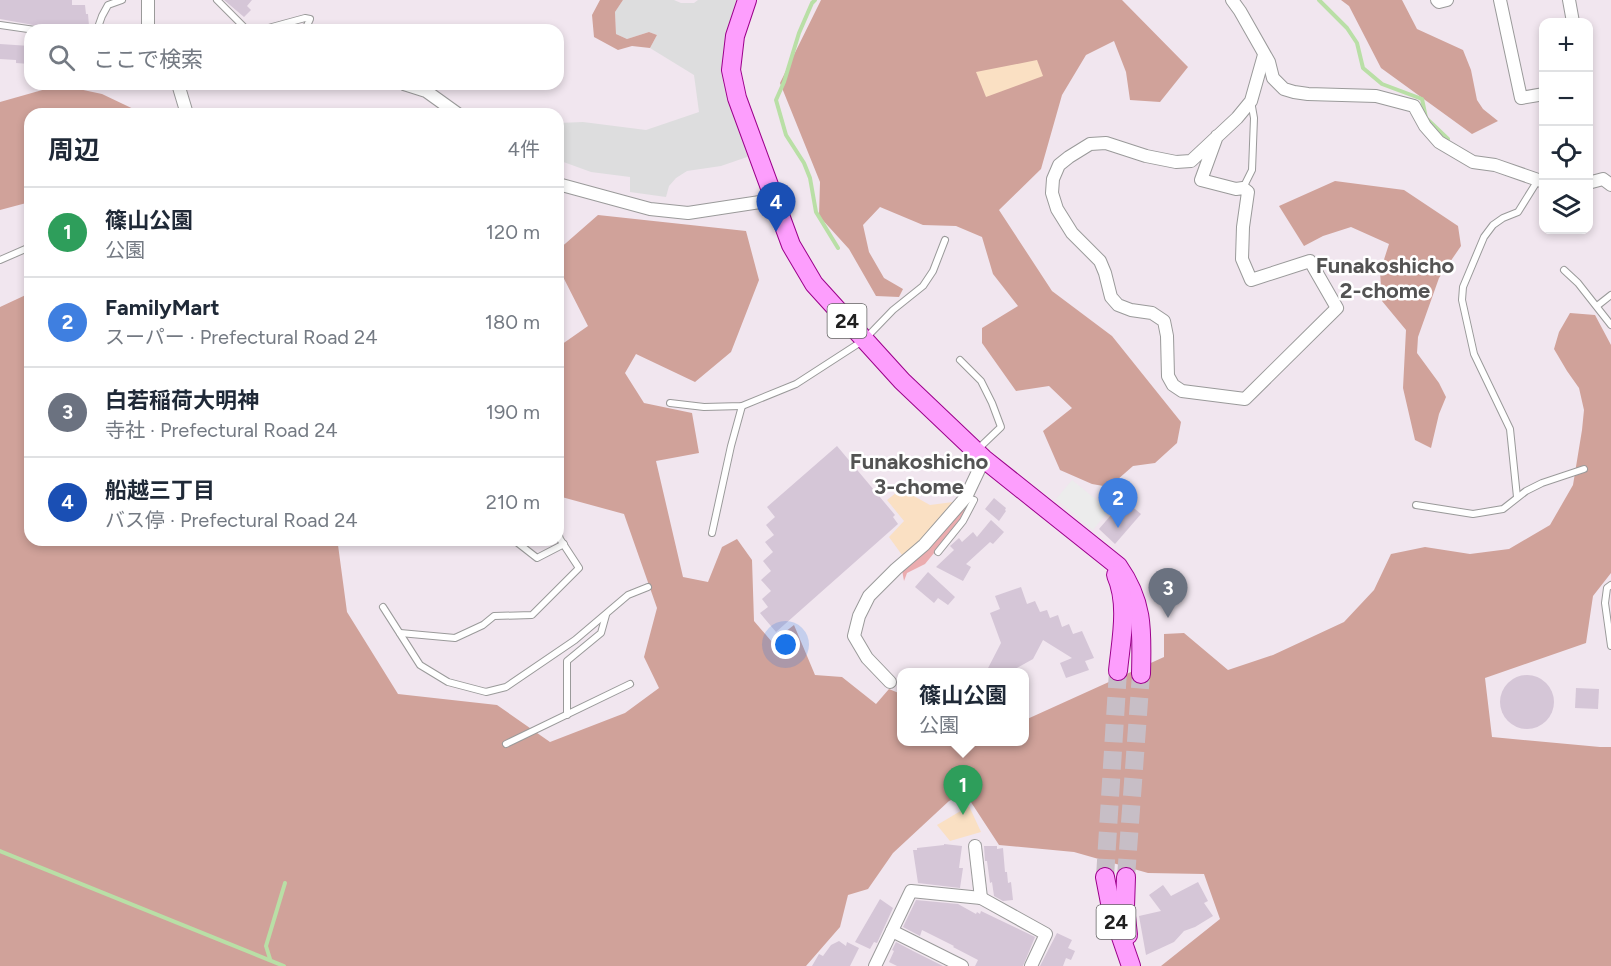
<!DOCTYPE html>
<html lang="ja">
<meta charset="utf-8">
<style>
:root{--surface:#fff;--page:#f2f2f3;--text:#1f2937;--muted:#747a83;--line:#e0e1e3;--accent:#5b00d0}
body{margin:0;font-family:Figtree,"Noto Sans JP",sans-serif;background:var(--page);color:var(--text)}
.controls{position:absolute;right:18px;top:18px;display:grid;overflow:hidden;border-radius:12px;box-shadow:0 3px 9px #0003}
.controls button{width:54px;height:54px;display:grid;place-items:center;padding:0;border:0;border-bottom:2px solid var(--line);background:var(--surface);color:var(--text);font:30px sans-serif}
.you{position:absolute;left:786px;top:645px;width:21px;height:21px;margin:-15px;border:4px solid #fff;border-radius:50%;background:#1a73e8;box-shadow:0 0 0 9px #1a73e833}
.badge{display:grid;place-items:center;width:39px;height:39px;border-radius:50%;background:var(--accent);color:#fff;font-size:20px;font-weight:700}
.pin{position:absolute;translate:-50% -50px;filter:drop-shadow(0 2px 3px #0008)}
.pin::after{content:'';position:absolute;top:32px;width:21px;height:18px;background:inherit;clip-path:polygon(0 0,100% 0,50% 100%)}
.popup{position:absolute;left:897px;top:668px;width:132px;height:78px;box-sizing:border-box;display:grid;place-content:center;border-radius:12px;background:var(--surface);filter:drop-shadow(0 2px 4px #0005);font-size:20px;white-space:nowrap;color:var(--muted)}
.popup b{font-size:22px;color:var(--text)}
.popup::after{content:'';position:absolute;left:50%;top:100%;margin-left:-12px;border:12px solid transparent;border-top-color:var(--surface)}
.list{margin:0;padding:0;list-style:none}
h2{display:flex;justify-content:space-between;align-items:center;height:78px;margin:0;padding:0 24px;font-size:26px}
h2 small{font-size:20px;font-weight:400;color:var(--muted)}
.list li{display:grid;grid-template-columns:39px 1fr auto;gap:18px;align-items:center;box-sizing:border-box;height:90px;padding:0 24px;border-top:2px solid var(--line)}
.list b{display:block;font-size:22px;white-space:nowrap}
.list p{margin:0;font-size:20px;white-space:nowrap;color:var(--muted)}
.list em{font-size:20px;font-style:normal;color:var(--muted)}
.icon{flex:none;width:33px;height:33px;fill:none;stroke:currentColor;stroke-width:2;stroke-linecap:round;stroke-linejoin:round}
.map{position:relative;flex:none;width:1611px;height:966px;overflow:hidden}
.search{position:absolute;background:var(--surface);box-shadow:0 3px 9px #0003;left:24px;top:24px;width:540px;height:66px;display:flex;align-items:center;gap:15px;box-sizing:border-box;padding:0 21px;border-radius:18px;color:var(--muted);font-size:22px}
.panel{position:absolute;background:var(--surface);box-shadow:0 3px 9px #0003;left:24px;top:108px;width:540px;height:438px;border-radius:18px}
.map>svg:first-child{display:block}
.residential{fill:#ddddde}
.grass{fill:#ebacaf}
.forest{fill:#d0a29a}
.park{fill:#fae0c3}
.parking{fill:#ececec}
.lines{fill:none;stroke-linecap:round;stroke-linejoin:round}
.stream{stroke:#b9dfa6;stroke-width:4}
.building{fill:#d5c6d7}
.primary-tunnel{stroke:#c7bec6;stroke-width:18;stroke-dasharray:18 9;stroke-linecap:butt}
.lane-casing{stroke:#9a9a9a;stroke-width:8}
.street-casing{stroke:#9a9a9a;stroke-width:14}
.primary-casing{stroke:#9c008b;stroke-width:20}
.lane{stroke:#fff;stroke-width:6}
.street{stroke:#fff;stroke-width:12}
.primary{stroke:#fd9efd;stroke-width:18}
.labels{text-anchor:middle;stroke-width:5;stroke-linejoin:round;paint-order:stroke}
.shield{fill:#fff;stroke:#636363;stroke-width:1.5}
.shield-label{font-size:20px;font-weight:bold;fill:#202020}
.neighbourhood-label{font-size:22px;font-weight:bold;fill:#535353;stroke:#fff}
</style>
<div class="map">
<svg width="1611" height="966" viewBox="0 0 1611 966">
<rect width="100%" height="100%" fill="#f1e6ef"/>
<!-- residential -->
<path class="residential" d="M623,0H674L681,3H694L698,0H740L733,19L750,156L721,166L687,171L676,178L669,186L666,197L630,192V177L591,172L558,160V123L583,122L646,130L699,112L694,75L650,48L657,35L649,32L627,39L616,34L615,12Z"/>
<!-- grass -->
<path class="grass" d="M970,500L957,525L925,564L907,573L904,581L902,570L941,532L948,527Z"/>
<!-- forest -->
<g class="forest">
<path d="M600,0H623L615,12L616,34L627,39L649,32L657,35L650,48L632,46L618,50L594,37L592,15Z"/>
<path d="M821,0H1122L1188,67L1160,102L1130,100L1126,72L1114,41L1086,55L1062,95L1041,169L999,210L1052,291L1112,336L1181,422L1177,443L1155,463L1133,466L1109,487L1092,484L1060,470L1043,431L1072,408L1049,386L1016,391L982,343V328L1018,306L993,274L982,237L956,226L923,225L880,207L863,225L869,252L884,278L903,289L899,297L876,296L849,249L819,216L820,182L780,83Z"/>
<path d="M1341,0H1402L1417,29L1463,50L1471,70L1477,100L1483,109L1498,121L1472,134L1381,68L1349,6Z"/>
<path d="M60,85L102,94L144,114H30V202L0,210V102Z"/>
<path d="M1335,181L1404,190L1458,226L1461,246L1439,278L1418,337L1417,353L1439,383L1446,397L1439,414L1431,448L1415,440L1403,388L1406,330L1382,301L1380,272L1389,244L1351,227L1323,236L1304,246L1279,206Z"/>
<path d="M598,215L746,231L759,280L731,352L695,382L636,354L625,373L644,403L692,413L699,453L656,461L683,577L708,582L722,547L737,539L752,560L754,621L772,642L794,625L815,675L842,677L876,704L889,689L901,694L902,742H1024L1025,720L1164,657V634L1184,633L1228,670L1273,655L1344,622L1374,590L1391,554L1425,547L1470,554L1509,549L1550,525L1573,485L1582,430L1584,410L1579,388L1567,371L1554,349L1559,332L1570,313L1595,315L1611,345V573L1593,596L1586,643L1485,678L1492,737L1600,747H1611V966H1161L1220,919L1204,874L1148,873L1074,852L999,845L965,793L949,801L893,853L868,889L848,895L840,927L806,966H0V307L30,293V540H326L338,545L347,612L398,694L497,705L550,742L625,713L659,688L644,657L657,608L624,514L558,496V347L588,326L558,267V250Z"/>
</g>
<!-- park -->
<g class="park">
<path d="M1037,60L1043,76L986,97L976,72Z"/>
<path d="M901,489L930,505L953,502L918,543L902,555L889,537L904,521L887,500Z"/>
<path d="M969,806L981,832L950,841L937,825Z"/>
</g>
<!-- parking -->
<path class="parking" d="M1072,480L1109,510L1093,530L1056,499Z"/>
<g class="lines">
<!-- stream -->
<g class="stream">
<path d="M815,0L812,3L799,33L784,82L776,100L786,135L804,163L810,178L816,212L838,248"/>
<path d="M1319,0L1347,28L1357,43L1363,68L1382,84L1422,99L1426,118L1448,139"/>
<path d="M0,851L284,966"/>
<path d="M270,959L266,946L285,883"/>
</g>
</g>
<!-- building -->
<g class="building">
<path d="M0,0H72V5H85L86,14H88L89,26L62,29L39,26L0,19Z"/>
<path d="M224,0H252L247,6L251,10L244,17Z"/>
<path d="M0,44L30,46V64L16,63V60L0,59Z"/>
<path d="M837,446L895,515L893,517L898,524L776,632L760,613L768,607L762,599L771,591L761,580L771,571L763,561L773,552L765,542L774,535L766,525L775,517L767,507Z"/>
<path d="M994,498L1006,508L1005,510L1006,511L999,521L985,509Z"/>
<path d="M1124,500L1141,514L1115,544L1099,529Z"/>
<path d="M991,520L1004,532L993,544L990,542L966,564L971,567L963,581L936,567L954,550L950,546L959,538L962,542L973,532L977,537Z"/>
<path d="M928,572L955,597L948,605L938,598L934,603L915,587Z"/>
<path d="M1021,587L1027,604L1035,601L1040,612L1047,610L1050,618L1058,615L1062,627L1069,624L1073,634L1082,631L1094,658L1085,661L1089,670L1066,678L1060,663L1072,658L1043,640L1033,659L1010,672H986L1001,643L990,613L1000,609L995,596Z"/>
<circle cx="1527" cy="702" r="27"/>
<path d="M1576,688L1599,689L1598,709L1575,708Z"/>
<path d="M944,844L962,846L959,868H963L960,888L918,883L913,850H917V848L944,845Z"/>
<path d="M984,846H997V849L1003,848L1005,872H1007L1008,883L1011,882L1013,900L1003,901L994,896L992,882L990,883L987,861H985Z"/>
<path d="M1198,882L1208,901L1204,903L1213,916L1195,927L1184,931L1174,942L1146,955L1139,916L1161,911L1149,895L1163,885L1171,896Z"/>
<path d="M880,899L893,908L877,943L874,942L870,949L855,942Z"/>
<path d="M916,900L958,904L976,914L977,912L980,914L981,911L1035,937L1023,966H975L978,960L953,947L954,946L922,930L920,936L903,927Z"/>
<path d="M1057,933L1072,940L1068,948L1075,951L1071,960L1066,958L1063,966H1040Z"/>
<path d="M839,941L846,946L847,942L859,948L850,966H812L819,954L823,956L831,945Z"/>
<path d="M896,942L913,951L943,966H897L889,962L894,951L892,950Z"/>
</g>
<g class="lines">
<!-- primary-tunnel -->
<g class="primary-tunnel">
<path d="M1105,877L1118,671"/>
<path d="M1126,877L1141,674"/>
</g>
<defs>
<g id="lane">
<path d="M217,0L247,30"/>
<path d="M0,25L35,30"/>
<path d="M97,30L102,16L108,5L122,0"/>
<path d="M261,30L305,18L310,19L305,30"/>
<path d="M1243,188L1252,170L1254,118L1251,101"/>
<path d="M0,260L30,247"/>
<path d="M1564,270L1578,283L1611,325"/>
<path d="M1597,306L1611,295"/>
<path d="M960,360L981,381L992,403L1001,427L978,449"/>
<path d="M670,403L704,407L742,406L796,384L864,340L893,310L923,286L933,271L945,240"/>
<path d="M1517,497L1510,429L1474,354L1462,300L1463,287L1484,237L1493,225L1503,218L1518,212L1538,180"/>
<path d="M1416,505L1473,514L1503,509L1526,491L1542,483L1584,469"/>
<path d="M712,533L731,446L742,406"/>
<path d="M514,540L537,558L564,544"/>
<path d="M938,552L963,521L974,500L966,497"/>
<path d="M1611,585L1607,588L1605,603L1611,646"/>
<path d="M383,607L420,665L448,682L486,692L506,687L575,640L628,595L648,587"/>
<path d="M400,633L455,638L483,625L494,616L532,615L579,568L560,539L558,532"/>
<path d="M567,715V661L601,633L606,615"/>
<path d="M506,744L630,684"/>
</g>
<g id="street">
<path d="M148,0V30"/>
<path d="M1232,0L1240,11L1269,62L1273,78L1284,89L1294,92L1308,94L1376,96L1414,106L1425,126L1439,142L1473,162L1495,165L1544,182"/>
<path d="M1437,0L1439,2L1447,0"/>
<path d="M1500,0L1521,98L1544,94"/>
<path d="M1569,0L1573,22"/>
<path d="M178,84L187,114"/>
<path d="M404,84L426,91L458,114"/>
<path d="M1217,136L1201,180L1236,189L1243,188L1248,192L1243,227L1242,259L1251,280L1310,261L1337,308L1245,399L1182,391L1173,385L1168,376L1167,336L1164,321L1152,313L1131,310L1118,305L1111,297L1105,273L1100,261L1072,233L1057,209L1052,193L1053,179L1059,165L1069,157L1090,144L1106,143L1146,156L1176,162L1191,161L1237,118L1251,101L1264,55"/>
<path d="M1588,183L1603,179L1611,185"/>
<path d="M558,184L650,209L688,213L760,202L773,196"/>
<path d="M890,682L867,658L854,636L859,616L869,596L896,569L924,545L966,497L984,459"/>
<path d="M975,846L981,898"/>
<path d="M892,931L962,966"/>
<path d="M875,966L911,891L981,898L1046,934L1031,966"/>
</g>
<g id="primary">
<path d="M747,0L735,36L731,70L737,98L791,245L814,284L902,381L984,459L1118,566C1144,603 1142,631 1141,674"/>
<path d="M1116,575C1129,604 1121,640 1118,671"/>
<path d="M1105,877L1111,908L1131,966"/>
<path d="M1126,877L1125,907L1128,935"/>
</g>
</defs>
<!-- lane casing -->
<use href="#lane" class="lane-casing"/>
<!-- street casing -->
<use href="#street" class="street-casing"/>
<!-- primary casing -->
<use href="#primary" class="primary-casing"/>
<!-- lane -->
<use href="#lane" class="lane"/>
<!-- street -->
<use href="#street" class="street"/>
<!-- primary -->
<use href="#primary" class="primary"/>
</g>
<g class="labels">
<!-- shield labels -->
<g class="shield">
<rect x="827.5" y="304" width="39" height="34" rx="4.5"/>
<rect x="1096.5" y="905" width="39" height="34" rx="4.5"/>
</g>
<g class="shield-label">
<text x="847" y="328">24</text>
<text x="1116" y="929">24</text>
</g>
<!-- neighbourhood labels -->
<g class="neighbourhood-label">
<text x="1385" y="273">Funakoshicho<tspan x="1385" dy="25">2-chome</tspan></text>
<text x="919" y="469">Funakoshicho<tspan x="919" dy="25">3-chome</tspan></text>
</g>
</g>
</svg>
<div class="controls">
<button>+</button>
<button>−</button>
<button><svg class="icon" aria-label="locate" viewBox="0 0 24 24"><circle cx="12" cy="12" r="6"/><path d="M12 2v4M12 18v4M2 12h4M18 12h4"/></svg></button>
<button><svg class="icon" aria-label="layers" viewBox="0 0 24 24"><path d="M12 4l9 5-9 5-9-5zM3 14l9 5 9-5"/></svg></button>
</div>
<div class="you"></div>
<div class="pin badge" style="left:963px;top:815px;background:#2e9e5b">1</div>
<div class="popup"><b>篠山公園</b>公園</div>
<div class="pin badge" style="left:1118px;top:528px;background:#3f7fe0">2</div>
<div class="pin badge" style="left:1168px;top:618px;background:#6b7280">3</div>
<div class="pin badge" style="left:776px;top:232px;background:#1a4fb4">4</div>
<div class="search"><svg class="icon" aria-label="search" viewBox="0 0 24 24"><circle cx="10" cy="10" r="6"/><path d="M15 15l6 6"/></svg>ここで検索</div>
<section class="panel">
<h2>周辺<small>4件</small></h2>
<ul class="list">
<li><span class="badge" style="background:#2e9e5b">1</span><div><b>篠山公園</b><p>公園</p></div><em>120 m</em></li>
<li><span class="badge" style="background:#3f7fe0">2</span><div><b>FamilyMart</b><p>スーパー · Prefectural Road 24</p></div><em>180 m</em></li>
<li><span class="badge" style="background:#6b7280">3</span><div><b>白若稲荷大明神</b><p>寺社 · Prefectural Road 24</p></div><em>190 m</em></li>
<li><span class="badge" style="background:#1a4fb4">4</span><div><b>船越三丁目</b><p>バス停 · Prefectural Road 24</p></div><em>210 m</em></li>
</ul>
</section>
</div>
